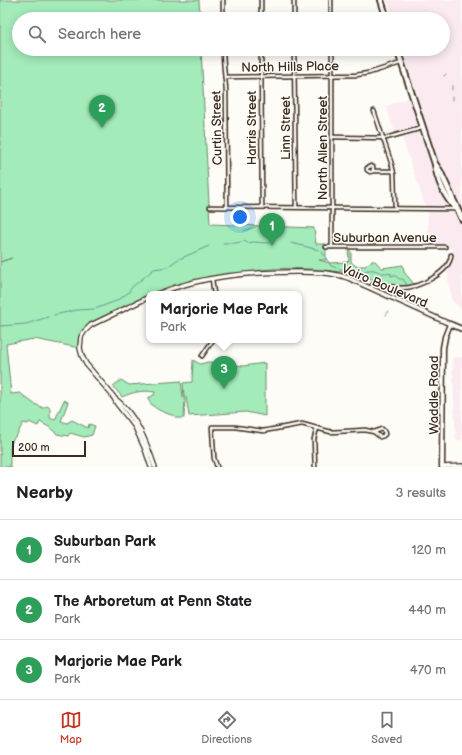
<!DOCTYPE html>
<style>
:root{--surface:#fff;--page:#f2f2f2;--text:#202124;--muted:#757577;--line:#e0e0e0;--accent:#c8321e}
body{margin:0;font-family:"Balsamiq Sans",sans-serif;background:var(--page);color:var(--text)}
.scale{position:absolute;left:12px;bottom:10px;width:74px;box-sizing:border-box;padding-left:4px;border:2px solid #3b2a1e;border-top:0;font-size:11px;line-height:14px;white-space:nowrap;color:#3b2a1e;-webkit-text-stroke:3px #fdfcf7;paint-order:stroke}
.you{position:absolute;left:240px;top:217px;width:14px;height:14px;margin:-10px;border:3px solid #fff;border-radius:50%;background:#1a73e8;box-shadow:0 0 0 6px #1a73e833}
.badge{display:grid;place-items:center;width:26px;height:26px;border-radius:50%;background:var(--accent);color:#fff;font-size:13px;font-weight:700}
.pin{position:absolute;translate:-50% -33px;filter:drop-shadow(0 1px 2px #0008)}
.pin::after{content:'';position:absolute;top:21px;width:14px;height:12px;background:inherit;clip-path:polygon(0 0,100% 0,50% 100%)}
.popup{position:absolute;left:146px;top:291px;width:156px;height:52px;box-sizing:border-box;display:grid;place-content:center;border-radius:8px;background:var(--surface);filter:drop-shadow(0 1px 3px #0005);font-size:13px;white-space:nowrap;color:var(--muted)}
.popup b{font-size:15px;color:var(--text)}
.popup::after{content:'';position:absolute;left:50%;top:100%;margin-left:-8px;border:8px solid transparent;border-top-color:var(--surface)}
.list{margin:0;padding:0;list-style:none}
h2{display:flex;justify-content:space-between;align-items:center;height:52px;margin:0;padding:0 16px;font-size:17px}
h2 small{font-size:13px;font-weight:400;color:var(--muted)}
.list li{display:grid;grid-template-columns:26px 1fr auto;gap:12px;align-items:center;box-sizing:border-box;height:60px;padding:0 16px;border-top:1px solid var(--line)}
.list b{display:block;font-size:15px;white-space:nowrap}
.list p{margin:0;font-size:13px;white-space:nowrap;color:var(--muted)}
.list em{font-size:13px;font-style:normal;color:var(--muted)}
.icon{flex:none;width:22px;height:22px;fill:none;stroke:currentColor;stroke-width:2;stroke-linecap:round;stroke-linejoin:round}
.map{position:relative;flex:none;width:462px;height:467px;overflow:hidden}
.search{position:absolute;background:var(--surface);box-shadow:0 2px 10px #0003;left:12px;right:12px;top:12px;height:44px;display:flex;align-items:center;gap:10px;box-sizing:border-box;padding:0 14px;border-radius:22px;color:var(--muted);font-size:15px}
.sheet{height:232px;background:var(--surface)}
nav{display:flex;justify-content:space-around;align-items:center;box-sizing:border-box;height:56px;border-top:1px solid var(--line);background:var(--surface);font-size:11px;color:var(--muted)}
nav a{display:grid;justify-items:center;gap:2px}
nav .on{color:var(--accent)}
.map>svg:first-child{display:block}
.built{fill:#fbebf1}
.green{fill:#a3ebb9;stroke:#6f8a6c}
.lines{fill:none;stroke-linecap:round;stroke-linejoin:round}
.stream{stroke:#6c9694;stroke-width:1}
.minor-casing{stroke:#3b2a1e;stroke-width:5.5}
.tertiary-casing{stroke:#3b2a1e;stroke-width:6}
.secondary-casing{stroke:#3b2a1e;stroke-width:7}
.primary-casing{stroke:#3b2a1e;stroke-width:8}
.minor{stroke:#fdfcf7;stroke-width:2.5}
.tertiary{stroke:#fdfcf7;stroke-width:3.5}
.secondary{stroke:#fdfcf7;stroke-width:4}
.primary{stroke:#fdfcf7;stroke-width:4.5}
.labels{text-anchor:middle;stroke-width:3;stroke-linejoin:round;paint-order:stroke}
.street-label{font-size:13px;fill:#3b2a1e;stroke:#fdfcf7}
</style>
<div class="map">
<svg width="462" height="467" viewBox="0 0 462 467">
<rect width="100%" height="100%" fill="#fdfcf7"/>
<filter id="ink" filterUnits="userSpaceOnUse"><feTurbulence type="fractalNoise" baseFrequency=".025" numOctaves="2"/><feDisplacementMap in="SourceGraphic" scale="8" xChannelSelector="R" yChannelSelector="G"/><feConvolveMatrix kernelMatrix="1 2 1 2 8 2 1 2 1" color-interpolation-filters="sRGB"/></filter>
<g filter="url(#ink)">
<!-- built -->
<g class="built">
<path d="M387,0H462V310L452,301L446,266L452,254V248L428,247V208H426L401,135L396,136L386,106L417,95L402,49H443V19H393Z"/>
<path d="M462,357V440H456L452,358Z"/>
</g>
<!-- green -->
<g class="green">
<path d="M0,0H199L200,19H19V49H201L210,224L314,228L316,244H326V260H319L330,263L347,262L349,260L348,249L351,252V262L356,266H365L372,261H375L382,268L403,265L404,272L414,284C392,292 370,275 349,273C318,269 285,266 254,271V273C229,277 203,279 178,286C167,290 162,294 149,294V298L90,326L84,331L80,348L34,339L6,344L11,394L20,393L33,403L43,408L47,406L50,408V418L55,420L64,400L68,402L61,421L67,423L72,420L88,428L89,424L95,426L92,435L84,437L70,433L68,436L57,434L49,427L40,422L38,426L29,422L28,424L23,423L17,435L13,439L10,448V466L12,467H0V262L12,258L0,262Z"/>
<path d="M193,360L200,364L208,362L243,366L265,363V416L246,412L189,416L186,397L184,396L183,383L192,382Z"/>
<path d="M121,380L129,385L181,381L183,397L185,398L184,418H176L175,416C165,413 151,409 148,398L154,395L155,392C142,390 133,392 122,397L113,386Z"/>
</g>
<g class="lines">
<!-- stream -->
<g class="stream">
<path d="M444,76L446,74"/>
<path d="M452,86V90"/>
<path d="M452,100V97"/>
<path d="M244,231L255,227"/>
<path d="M223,243H236L245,241L247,243L253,242L269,243"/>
<path d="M291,243L319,250"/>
<path d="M322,252L331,266L347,271"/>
<path d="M349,272C363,275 369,265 381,273H387L390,274L391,273V276L395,275L399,279H403L407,285"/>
<path d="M399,298L401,297"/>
<path d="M54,315L77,310L95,309L116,301L128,293L131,288L154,269L167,267L177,260L209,246"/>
<path d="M386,315L389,311"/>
<path d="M0,326L26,324L48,317"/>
</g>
<defs>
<g id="minor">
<path d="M223,0V19"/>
<path d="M261,0V19"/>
<path d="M294,0V19"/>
<path d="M331,0V19"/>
<path d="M223,49C223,63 225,76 226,90L227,206"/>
<path d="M261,49L262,206"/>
<path d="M294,49L296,207"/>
<path d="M332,49V247"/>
<path d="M225,77L356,75L369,73L401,63"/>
<path d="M374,111L392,165L394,174L395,207"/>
<path d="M332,137L386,138L422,128"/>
<path d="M373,171V167L371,166L367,168V170L370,172L373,171H393"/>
<path d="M210,207L456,209"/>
<path d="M326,247H445"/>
<path d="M212,279L214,294"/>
<path d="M371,288C372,285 374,282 378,283C380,283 384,285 387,286C392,287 397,288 402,288C418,288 450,273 451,255"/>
<path d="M202,356L213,340"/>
<path d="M217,467L214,458L212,427H235L263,431L302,424L331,432L365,430L374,432L382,429L384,431L385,434L383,436L380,437L374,432"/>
<path d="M315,467L314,439L317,428"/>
</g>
<g id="tertiary">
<path d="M157,294C201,276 249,272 296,272C314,272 331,272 348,278L450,324"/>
<path d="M149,297L91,325L84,332L81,337L80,348L82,356L86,364L113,396L117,404L135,427L145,449L151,467"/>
<path d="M113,397C136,414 146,441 155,467"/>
<path d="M442,467L462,466"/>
</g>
<path id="secondary" d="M442,467L443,348L445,337L450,324L462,329"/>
<g id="primary">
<path d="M381,0L387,19"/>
<path d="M397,49L435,164C437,179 445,199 457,209"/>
<path d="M436,165L440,171L462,219"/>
</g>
</defs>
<!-- minor casing -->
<use href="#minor" class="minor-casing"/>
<!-- tertiary casing -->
<use href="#tertiary" class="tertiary-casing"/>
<!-- secondary casing -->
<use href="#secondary" class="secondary-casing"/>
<!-- primary casing -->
<use href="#primary" class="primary-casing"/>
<!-- minor -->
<use href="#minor" class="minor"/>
<!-- tertiary -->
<use href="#tertiary" class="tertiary"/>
<!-- secondary -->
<use href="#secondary" class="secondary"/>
<!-- primary -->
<use href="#primary" class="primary"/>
</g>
</g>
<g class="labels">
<!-- street labels -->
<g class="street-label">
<text transform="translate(290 66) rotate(-1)" y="5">North Hills Place</text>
<text transform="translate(216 128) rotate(-91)" y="5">Curtin Street</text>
<text transform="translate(251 128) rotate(-90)" y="5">Harris Street</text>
<text transform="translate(285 128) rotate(-90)" y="5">Linn Street</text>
<text transform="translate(322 148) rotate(-90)" y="5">North Allen Street</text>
<text x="385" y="242">Suburban Avenue</text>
<text transform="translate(385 285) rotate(23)" y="5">Vairo Boulevard</text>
<text transform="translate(433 395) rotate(-90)" y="5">Waddle Road</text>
</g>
</g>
</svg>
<div class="scale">200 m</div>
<div class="you"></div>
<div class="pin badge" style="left:272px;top:246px;background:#2e9e5b">1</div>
<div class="pin badge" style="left:102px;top:128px;background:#2e9e5b">2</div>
<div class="pin badge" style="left:224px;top:389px;background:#2e9e5b">3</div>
<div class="popup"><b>Marjorie Mae Park</b>Park</div>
<div class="search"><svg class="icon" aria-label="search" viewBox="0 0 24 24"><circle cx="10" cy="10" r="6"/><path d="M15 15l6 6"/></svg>Search here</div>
</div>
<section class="sheet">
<h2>Nearby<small>3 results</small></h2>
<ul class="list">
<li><span class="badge" style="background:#2e9e5b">1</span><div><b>Suburban Park</b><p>Park</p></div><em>120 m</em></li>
<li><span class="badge" style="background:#2e9e5b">2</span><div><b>The Arboretum at Penn State</b><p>Park</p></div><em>440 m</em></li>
<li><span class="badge" style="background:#2e9e5b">3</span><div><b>Marjorie Mae Park</b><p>Park</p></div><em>470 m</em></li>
</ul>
</section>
<nav>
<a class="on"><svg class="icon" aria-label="map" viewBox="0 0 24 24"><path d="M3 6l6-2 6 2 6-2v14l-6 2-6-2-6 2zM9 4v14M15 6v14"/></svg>Map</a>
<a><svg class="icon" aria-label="directions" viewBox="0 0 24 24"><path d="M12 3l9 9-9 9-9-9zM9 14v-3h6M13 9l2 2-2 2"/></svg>Directions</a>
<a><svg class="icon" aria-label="saved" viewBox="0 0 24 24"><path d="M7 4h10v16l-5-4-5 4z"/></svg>Saved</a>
</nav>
